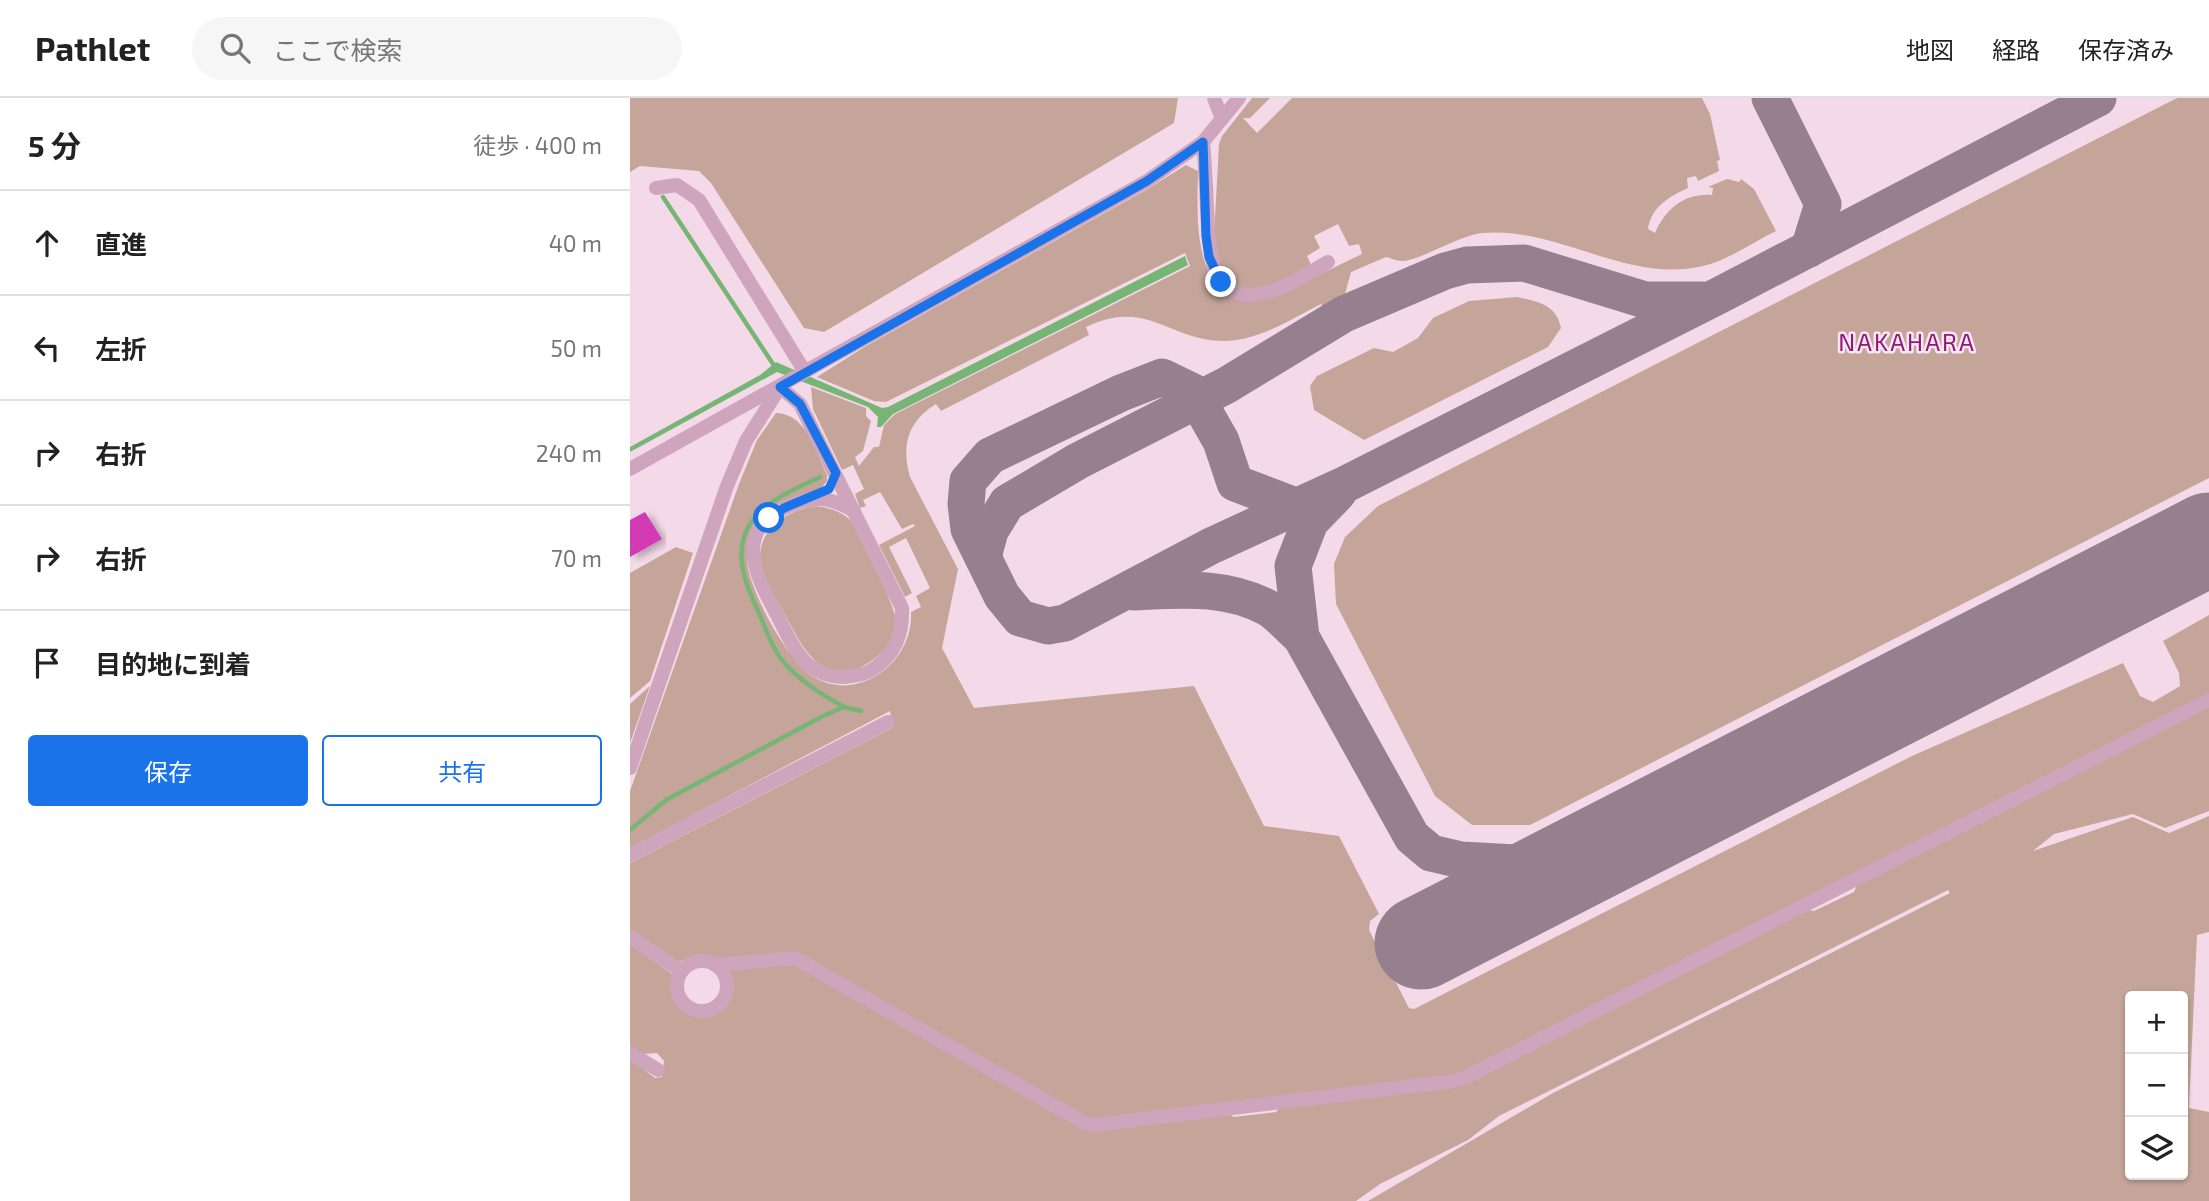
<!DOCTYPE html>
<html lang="ja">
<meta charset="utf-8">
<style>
:root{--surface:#fff;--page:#f6f6f6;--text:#222;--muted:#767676;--line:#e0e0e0;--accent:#1a73e8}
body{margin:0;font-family:"Exo 2","Noto Sans JP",sans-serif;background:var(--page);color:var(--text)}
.controls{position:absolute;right:21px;bottom:21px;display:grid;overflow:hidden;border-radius:7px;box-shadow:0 2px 5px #0004}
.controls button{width:63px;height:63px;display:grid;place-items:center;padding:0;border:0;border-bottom:2px solid var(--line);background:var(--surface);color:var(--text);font:35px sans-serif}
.stop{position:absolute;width:21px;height:21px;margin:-16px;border:5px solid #1a73e8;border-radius:50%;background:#fff}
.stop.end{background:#1a73e8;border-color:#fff;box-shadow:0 2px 7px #0008}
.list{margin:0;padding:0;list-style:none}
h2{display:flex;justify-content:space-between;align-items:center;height:91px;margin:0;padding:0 28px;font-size:30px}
h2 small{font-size:23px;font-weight:400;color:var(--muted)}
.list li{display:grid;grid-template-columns:46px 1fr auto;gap:21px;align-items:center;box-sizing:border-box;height:105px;padding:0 28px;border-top:2px solid var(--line)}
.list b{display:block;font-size:26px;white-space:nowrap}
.list em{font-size:23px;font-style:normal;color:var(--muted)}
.actions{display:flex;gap:14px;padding:21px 28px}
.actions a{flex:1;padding:16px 0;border:2px solid var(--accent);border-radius:7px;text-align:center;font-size:24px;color:var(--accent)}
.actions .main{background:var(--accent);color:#fff}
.icon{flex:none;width:38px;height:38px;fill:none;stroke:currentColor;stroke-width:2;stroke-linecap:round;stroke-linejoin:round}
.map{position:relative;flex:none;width:1579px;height:1103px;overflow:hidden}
header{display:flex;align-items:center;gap:42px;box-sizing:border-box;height:98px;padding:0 35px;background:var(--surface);border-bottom:2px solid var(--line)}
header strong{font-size:33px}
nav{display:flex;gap:38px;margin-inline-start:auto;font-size:24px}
.search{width:490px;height:63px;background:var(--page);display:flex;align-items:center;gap:18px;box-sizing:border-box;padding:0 24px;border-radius:38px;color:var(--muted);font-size:26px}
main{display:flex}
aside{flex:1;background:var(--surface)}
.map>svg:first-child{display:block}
.green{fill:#c5a599;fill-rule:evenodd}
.water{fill:#76b576}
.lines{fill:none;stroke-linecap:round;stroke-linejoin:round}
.stream{stroke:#76b576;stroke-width:4.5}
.taxiway{stroke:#96808e;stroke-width:37}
.runway{stroke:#96808e;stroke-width:93}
.building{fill:#d33ab5;filter:url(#shadow)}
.minor{stroke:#cea5bd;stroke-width:14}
.route{stroke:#1a73e8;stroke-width:9}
.labels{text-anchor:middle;stroke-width:5;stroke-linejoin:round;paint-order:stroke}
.quarter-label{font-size:24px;letter-spacing:2px;fill:#91177a;stroke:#fbe7f2}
</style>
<header>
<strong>Pathlet</strong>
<div class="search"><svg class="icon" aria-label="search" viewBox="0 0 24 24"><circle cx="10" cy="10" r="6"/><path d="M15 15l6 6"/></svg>ここで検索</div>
<nav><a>地図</a><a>経路</a><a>保存済み</a></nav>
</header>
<main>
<aside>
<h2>5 分<small>徒歩 · 400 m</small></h2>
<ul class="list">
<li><svg class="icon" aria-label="ahead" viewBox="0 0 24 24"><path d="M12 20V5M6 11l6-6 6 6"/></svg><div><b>直進</b></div><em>40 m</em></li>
<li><svg class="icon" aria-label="left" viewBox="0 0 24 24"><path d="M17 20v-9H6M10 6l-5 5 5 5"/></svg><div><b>左折</b></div><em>50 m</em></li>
<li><svg class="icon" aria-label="right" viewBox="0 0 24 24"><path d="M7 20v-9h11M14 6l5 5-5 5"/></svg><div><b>右折</b></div><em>240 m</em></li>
<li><svg class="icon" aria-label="right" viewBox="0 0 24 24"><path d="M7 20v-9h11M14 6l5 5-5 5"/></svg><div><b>右折</b></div><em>70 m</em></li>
<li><svg class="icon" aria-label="arrive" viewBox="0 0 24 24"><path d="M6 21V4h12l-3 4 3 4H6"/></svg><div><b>目的地に到着</b></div></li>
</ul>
<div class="actions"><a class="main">保存</a><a>共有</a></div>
</aside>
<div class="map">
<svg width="1579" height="1103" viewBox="0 0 1579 1103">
<defs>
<filter id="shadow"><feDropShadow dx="5.5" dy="3" stdDeviation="3.5" flood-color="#0004"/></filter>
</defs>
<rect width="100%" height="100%" fill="#f4dae8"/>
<!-- green -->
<g class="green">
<path d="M0,0H548L544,25L194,234L174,230L81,85L69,73L10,68L0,74Z"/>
<path d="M622,0H640L620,20H613L627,35L662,0H1072L1080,16L1090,62L1087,63L1089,73L1068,83L1066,78L1057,80L1058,90C1040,98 1021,109 1018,131L1025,135C1036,110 1055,95 1082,97L1083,90L1078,89L1097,81L1109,84L1111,81L1124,91L1146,133C1123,144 1097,163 1073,168C996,186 928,128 852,135C827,138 788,164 771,163C767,163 760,160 756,159L721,174L713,203L694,212L691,206C661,221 630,242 596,243C540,244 518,199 456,229L459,237L311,313L306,306C278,323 271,348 280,379L328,471L312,550L344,610L564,588L634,728L709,738L749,816L740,823L739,832L779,910L784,911L1282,658L1493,565L1510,598L1523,604L1550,588L1549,575L1533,543L1579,517V599L832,975L797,982L464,1023L448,1017L170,856L157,854L87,861L67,857L49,864L0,833V765L262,630L260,613L0,750V693L109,386L127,342L146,315C177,316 185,353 197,377V383C182,406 141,394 124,431C119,441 117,452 117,463C119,492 157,562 182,578C228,607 284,564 281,514L291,509L286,498L300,490L276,440L259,449L282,495L275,499L249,447L285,428L283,426L272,431L250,394L233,402L236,408L230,410L225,396L234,391L223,367L212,372L183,311L181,289L236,310V318L241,323L233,353L225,359L229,368L244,349H249L254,327L265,316L560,168L555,155L256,304L244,303L187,279L236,248L516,92L556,67L568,73C567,128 561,218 645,198L732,156L729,146L719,148L708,126L684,138L690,150L677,158L682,169C654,184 620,209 594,179C583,167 580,155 581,139L584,138L589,46L592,38Z"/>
<path d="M1547,0H1579V380L900,727H842L805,698L706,506L704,466L715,439L748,408Z"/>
<path d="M887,199C908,204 926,206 931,230L918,249L734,342L684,312L680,288L687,278L744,250L763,254L788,240L803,220L839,203Z"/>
<path d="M184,408C196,409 208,412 218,420C228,428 267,512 267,526C267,537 258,550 249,557C196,601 173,551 152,511C145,499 136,486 132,473C122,436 152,414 184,408Z"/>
<path d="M46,449L63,455L20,583L0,600V475Z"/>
<path d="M20,588L0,645V606Z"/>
<path d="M1579,607V713L1535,730L1503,716L1424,736L1403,753L1503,719L1539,735L1579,718V834L1567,837L1559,1010L1579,1014V1103H738L923,995L1320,795L1318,792L869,1018L838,1042L750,1086L726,1103H0V961L25,980L32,979L34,963L27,955L13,956L0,948V846L42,876L41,891L52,911L72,919C99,914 109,893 95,869L161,863L455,1028L596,1015L604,1019L646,1014L651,1008L826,986L1178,812L1184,813L1224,794L1227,787ZM1500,898H1553V1077H1500Z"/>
</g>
<!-- water -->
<path class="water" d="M555,158L558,167L263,316L251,329H247L248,319L238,309L147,274L0,354V349L130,277L146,264L252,310L258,309Z"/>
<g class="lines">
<!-- stream -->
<g class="stream">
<path d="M33,99L143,266"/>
<path d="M190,379C170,389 146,398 130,414C96,447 116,487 132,522C137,535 143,550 151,561C168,582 191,596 214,609"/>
<path d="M0,732L36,702L193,618L214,609L231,613"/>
</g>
<!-- taxiway -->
<g class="taxiway">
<path d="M1140,0L1193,106L1179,151"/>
<path d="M708,395L680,424L663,468L671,539L782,739L801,755L831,762L940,768"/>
<path d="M668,409L605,385L591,343L563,294L532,279L491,295L360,358L338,383L336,406L339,431L372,498L390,520L418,528L435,525L581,448L716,386L1090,197L1468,0"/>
<path d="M353,459L360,433L377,405L448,363L597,287L714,216L815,173L837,167L894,165L1015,202H1072"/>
<path d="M504,494C550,492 595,487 638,510C650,517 660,530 671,539"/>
</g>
<!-- runway -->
<path class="runway" d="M791,845L1579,441"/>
</g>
<!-- building -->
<path class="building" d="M15,414L32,441L0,459V422Z"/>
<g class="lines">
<!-- minor -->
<g class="minor">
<path d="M584,0L592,21"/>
<path d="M573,44C575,66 576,87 577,109C579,146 577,208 634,195C657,190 678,175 698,164"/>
<path d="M26,90L47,87L69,102L175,274"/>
<path d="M0,371L517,83L573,44L609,0"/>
<path d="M0,670L97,388L116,343L150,289L170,306L272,510C273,537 265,558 240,573C233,577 223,578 215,579C174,580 162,546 146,515C125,476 102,432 159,408C185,397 200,399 224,413"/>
<path d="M0,757L258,624"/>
<path d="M0,839L51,873"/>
<circle cx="72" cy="888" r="25"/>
<path d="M85,867L165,860L453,1024L464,1027L824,983L838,978L1579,602"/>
<path d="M0,955L28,972"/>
</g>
</g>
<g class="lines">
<!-- route -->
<path class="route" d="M139,420L154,410L199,391L206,375L170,306L150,289L517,83L573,44L576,138L579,159L591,184"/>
</g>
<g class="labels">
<!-- quarter labels -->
<g class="quarter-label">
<text x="1277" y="253">NAKAHARA</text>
</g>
</g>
</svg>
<div class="controls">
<button>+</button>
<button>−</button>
<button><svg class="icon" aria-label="layers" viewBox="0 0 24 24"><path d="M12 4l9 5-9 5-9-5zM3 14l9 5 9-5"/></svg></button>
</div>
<div class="stop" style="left:139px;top:420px"></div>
<div class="stop end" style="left:591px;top:184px"></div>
</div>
</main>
